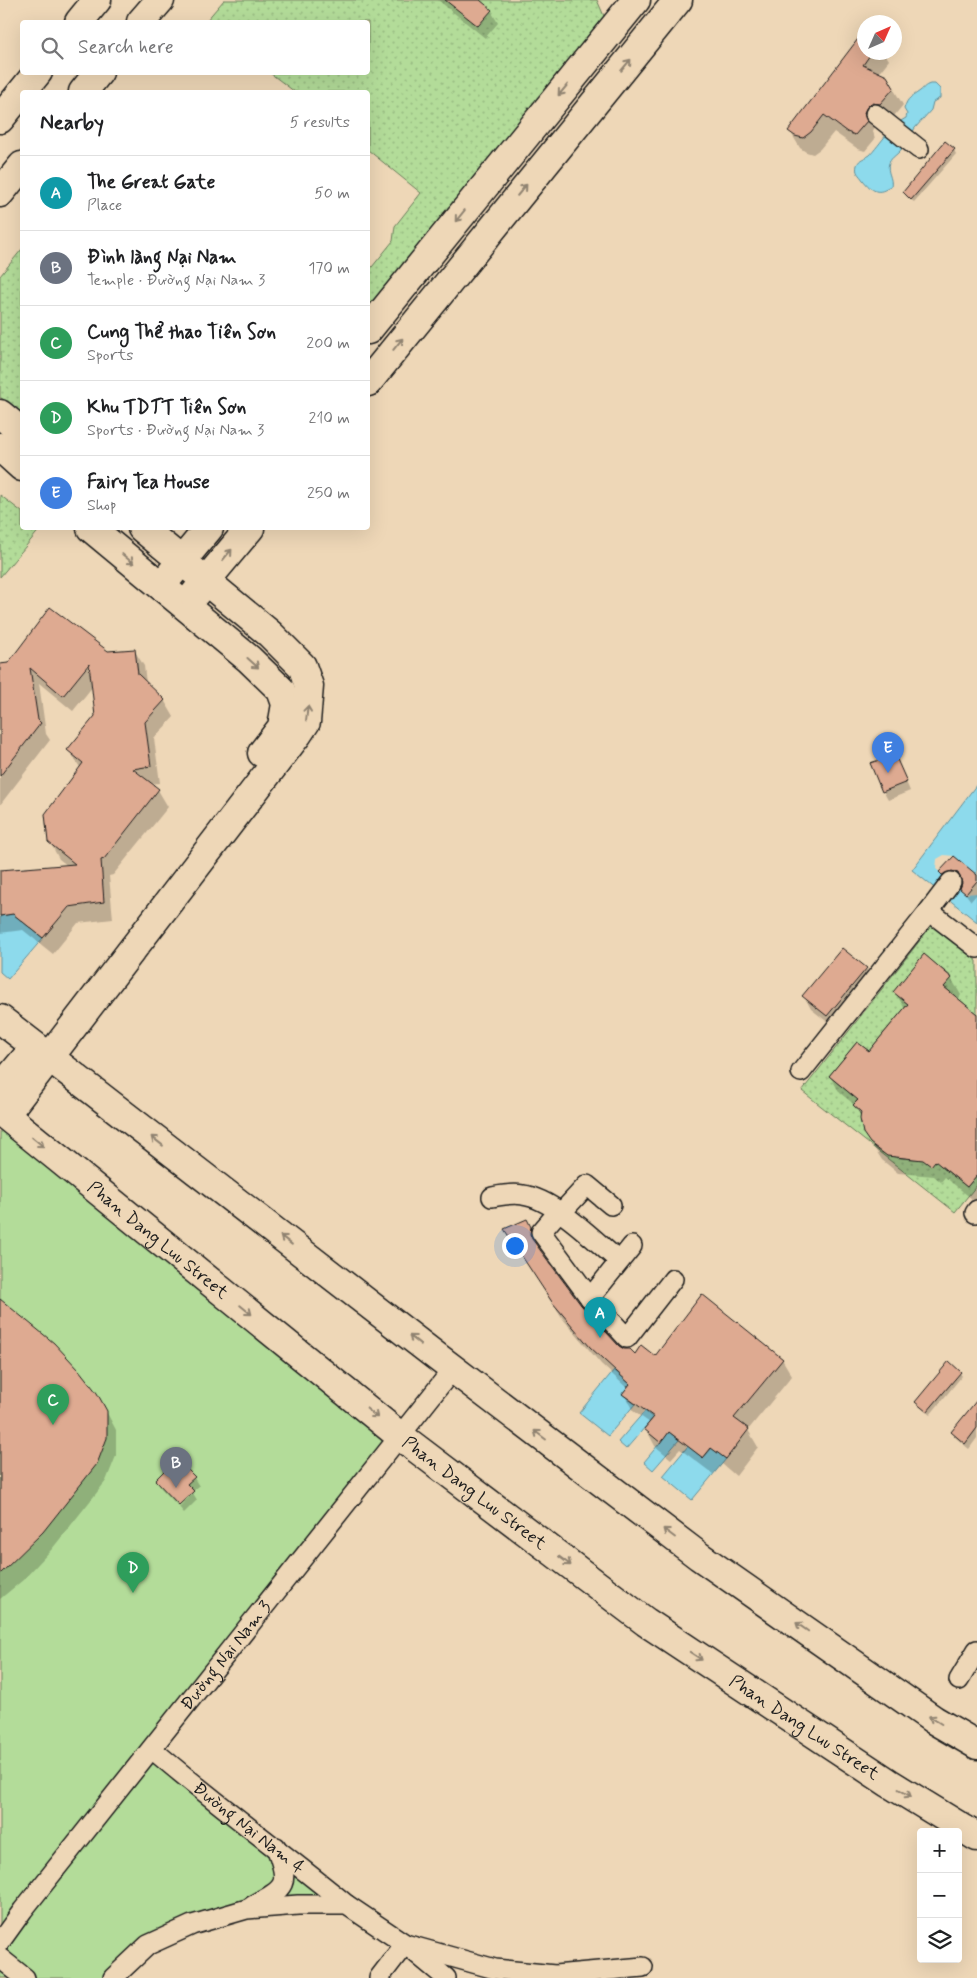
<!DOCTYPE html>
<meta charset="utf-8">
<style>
:root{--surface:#fff;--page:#f2f2f2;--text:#202124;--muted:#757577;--line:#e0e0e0;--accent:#0f766e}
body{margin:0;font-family:Mynerve,sans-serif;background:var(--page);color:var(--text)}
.controls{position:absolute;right:15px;bottom:15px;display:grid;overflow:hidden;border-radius:5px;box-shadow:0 5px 20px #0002}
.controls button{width:45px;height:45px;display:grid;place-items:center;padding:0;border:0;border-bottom:1px solid var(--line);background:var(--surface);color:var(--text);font:25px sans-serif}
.compass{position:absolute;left:857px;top:15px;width:45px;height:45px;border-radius:50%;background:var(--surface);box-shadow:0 5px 20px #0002;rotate:45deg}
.you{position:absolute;left:514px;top:1245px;width:18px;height:18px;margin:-12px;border:4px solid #fff;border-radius:50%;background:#1a73e8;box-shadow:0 0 0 8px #1a73e833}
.badge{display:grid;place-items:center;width:32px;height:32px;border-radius:50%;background:var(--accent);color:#fff;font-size:16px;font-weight:700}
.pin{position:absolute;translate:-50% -41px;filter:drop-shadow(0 1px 2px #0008)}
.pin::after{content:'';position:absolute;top:26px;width:18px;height:15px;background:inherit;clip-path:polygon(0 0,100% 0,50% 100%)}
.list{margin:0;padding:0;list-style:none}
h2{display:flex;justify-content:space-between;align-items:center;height:65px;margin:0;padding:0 20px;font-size:21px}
h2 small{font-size:16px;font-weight:400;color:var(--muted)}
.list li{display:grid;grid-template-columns:32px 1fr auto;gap:15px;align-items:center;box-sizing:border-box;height:75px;padding:0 20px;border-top:1px solid var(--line)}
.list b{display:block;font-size:19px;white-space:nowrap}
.list p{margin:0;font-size:16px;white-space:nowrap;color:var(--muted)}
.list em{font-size:16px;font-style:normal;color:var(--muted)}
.icon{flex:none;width:28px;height:28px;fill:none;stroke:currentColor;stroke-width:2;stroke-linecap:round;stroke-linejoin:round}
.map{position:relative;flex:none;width:977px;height:1978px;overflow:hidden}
.search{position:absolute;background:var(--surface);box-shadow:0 5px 20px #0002;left:20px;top:20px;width:350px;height:55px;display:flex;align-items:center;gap:12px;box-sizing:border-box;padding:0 18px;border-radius:5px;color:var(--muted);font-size:19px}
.panel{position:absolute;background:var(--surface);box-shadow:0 5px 20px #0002;left:20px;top:90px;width:350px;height:440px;border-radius:5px}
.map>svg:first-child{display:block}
.grass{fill:url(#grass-dots);stroke:#687c5a}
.pitch{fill:#b3dc99;stroke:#687c5a}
.water{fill:#8ddaec;stroke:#608e99}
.pier{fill:#eed7b7}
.shadow{fill:#0003}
.building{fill:#deaa91;stroke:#1c1c1c}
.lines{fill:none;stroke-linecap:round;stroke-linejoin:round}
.street-casing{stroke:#1c1c1c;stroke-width:22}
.secondary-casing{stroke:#1c1c1c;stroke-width:31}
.primary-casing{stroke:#1c1c1c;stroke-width:31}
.street{stroke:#eed7b7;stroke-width:19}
.secondary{stroke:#eed7b7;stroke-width:28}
.primary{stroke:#eed7b7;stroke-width:28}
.oneway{stroke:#908371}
.labels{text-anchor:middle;stroke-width:4;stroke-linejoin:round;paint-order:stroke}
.street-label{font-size:18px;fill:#1c1c1c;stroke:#eed7b7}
</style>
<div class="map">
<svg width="977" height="1978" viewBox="0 0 977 1978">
<defs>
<pattern id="grass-dots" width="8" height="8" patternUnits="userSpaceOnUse" patternTransform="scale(1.25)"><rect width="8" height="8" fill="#b3dc99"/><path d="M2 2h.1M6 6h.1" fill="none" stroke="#99bc83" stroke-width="1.8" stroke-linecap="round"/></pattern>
</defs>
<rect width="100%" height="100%" fill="#eed7b7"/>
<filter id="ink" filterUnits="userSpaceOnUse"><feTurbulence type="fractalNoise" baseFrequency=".02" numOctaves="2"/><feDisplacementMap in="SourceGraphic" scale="10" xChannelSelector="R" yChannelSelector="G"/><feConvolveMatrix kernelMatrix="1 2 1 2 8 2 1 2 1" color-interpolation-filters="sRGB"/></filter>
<g filter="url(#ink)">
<!-- grass -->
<g class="grass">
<path d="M224,0H597L604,16L597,34L368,308V272L393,241L395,226L421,193L368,150V92H295L270,73L368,72V22H207L206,21Z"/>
<path d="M22,249V415L0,397V276Z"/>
<path d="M0,495L22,512V528H41L0,577Z"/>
<path d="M932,925L977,961V1014L944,987L952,977L924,955L894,992L908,1004L869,1051L857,1042L829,1076L852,1095L861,1096L853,1105C864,1115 864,1127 870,1140C878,1162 920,1160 938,1157L943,1168L967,1187L977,1175V1185L955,1212L802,1091Z"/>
</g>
<!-- pitch -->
<path class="pitch" d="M0,1130L389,1438L143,1748L327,1899L234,1904L107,1978H0Z"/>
<!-- water -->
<g class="water">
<path d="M930,84H935L940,89V98L933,102L931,110L915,128L912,133L899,122L906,118L907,114L904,109C908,96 911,98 920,91C924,88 924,86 930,84Z"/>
<path d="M886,135L902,148C899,154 891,157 889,163C886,172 893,178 891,186C878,196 872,191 863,180C859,174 855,173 857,165C860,158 864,159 870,155C872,153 884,138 886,135Z"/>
<path d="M977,784V922L912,870Z"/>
<path d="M13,914L43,938L8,979L0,972V916Z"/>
<path d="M614,1370L630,1384L622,1394L635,1404L608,1436L579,1413Z"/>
<path d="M645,1411L653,1418L626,1449L618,1442Z"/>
<path d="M669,1432L679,1440L653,1470L644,1462Z"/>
<path d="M688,1446L703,1458L712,1448L726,1459L692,1500L663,1476Z"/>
</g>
<!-- pier -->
<path class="pier" d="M944,855L954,856L977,875V893L966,894L936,869L937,859Z"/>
<!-- shadow -->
<g class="shadow">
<path d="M438,0H478L491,11L498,23L485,38Z"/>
<path d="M864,33V52H884L889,60L878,74L893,88L903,105L890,121L876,124L873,131L875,139L865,151L858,149L834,132L820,149L813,154L806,152L800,148L790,131Z"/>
<path d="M954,150L956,154L914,202L906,196L904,192Z"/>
<path d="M134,650L144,666L146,683L164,700L174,717L154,738L160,783L150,784L158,790L168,807L113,875L109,876L113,919L78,923L53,954L23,930L0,933V871L68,866L59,859L50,842L81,769L69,750L96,717L93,686L73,711L39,683L46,734L50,740L0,805V665Z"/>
<path d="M899,765L910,791L888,800L883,791Z"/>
<path d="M954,858L977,876V894L971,901L961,888L963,881L957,879L945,881L940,872Z"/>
<path d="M866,969L873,981L835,1028L811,1009L804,996Z"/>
<path d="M951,978L961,995L958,1000L977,1015V1203L945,1177L941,1182L934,1176L898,1173L882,1160L864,1132L862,1118L855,1105L840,1093L830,1076L869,1053L905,1009L895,992Z"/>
<path d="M526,1220L540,1245L539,1251L580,1306L618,1347L635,1356L655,1358L782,1359L792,1376L748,1430L758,1447L736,1476L722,1464L713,1474L680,1449L671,1459L655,1446L646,1429L650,1423L633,1411L624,1394L628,1389L601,1364L563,1319L506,1230Z"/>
<path d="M0,1301L106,1411L116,1430V1456L106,1481L52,1549L23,1580L0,1599Z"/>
<path d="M960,1373L962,1376L930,1415L919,1406L917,1402Z"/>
<path d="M977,1402V1438L969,1449L956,1438L952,1432Z"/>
<path d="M184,1468L194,1478L199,1486L177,1505L161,1488L156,1480L177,1474Z"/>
<path d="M193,1493L197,1500L184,1513L179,1507Z"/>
</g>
<!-- building -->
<g class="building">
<path d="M445,0H480L492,10L478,26Z"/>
<path d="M864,31V52H872L863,65L887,76L894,88L880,104L871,103L867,107L864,113L867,121L855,135L847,132L824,115L811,132L803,138L795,136L788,131Z"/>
<path d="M945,141L955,149L911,200L903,192Z"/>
<path d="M50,607L108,651L135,649L138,674L165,700L145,722L151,766L133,769L159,789L104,859L101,860L104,902L69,907L43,938L13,914L0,916V870L75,864L48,842L45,814L83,763L67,750L95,716L89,664L63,696L30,668L38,720L41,723L0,776V664L8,663Z"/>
<path d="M895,755L907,782L882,792L870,763Z"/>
<path d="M954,856L977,875V881L966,894L960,889L962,883L958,873L952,871L942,875L939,872Z"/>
<path d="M842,948L867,968L827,1016L802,996Z"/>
<path d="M924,954L952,978L944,987L977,1014V1175L967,1187L935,1161L931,1166L923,1160L887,1156L870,1143L863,1133L860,1119L861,1112L853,1105L858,1100L829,1076L857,1042L869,1051L908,1004L893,992Z"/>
<path d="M527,1219L531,1227L530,1234L532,1239L581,1305L619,1346L624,1349H630L635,1354L641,1345L655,1356L702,1294L783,1359L734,1418L749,1429L726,1459L711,1448L703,1458L669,1432L661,1443L644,1429L654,1417L622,1394L630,1384L590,1347L552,1302L504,1229Z"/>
<path d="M0,1299L54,1343L79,1370L97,1393L107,1411V1438L97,1464L43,1532L0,1574Z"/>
<path d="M949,1361L961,1372L927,1412L915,1402Z"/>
<path d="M977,1400V1428L965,1444L951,1432Z"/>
<path d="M170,1465L177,1472L184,1466L195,1477L187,1484L194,1491L179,1505L155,1480Z"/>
</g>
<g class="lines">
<defs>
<g id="street">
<path d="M875,114L919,149"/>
<path d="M929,911L951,882"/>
<path d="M801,1072L929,911L977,948"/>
<path d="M492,1197C502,1195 513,1193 523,1195C554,1199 595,1241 619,1261"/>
<path d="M559,1211L541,1232L590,1298L627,1338L673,1279"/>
<path d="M561,1213L587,1185L611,1205"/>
<path d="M975,1213L977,1210"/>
<path d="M590,1298L632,1246"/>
<path d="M959,1680L977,1650"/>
<path id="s1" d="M152,1749C215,1803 282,1852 347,1905"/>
<path d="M252,1906C287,1887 290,1885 276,1847"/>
<path id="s2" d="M0,1942L23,1910L453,1369"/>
<path d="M0,1958L25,1978"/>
<path d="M113,1978L148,1945L192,1925L247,1909L298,1905H347L405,1944L495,1969L555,1975L643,1967"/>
<path d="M379,1978L405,1944L446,1978"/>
</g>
<g id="secondary">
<path d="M368,330L636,0"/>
<path d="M368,382L678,0"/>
<path d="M0,414L22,432"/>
<path d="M0,447L22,467"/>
<path d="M91,528L249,659L281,690L286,704L282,727L262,753"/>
<path d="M170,575L209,528"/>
<path d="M194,595L250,528"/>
<path d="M0,1019L432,1353L699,1556L934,1720L977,1745"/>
<path d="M0,1089L31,1052"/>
<path id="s3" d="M0,1111L400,1436L646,1622L889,1783L977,1837"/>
<path d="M5,1115L298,734L306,722L309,686L302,666L270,634L142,528"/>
</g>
<g id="primary">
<path d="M79,22L97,0"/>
<path d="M141,22L160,0"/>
<path d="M83,92L99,72"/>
<path d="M0,119L38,72"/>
<path d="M0,193L22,166"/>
</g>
</defs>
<!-- street casing -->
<use href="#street" class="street-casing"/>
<!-- secondary casing -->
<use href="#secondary" class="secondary-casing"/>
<!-- primary casing -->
<use href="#primary" class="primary-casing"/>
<!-- street -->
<use href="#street" class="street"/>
<!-- secondary -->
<use href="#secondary" class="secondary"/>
<!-- primary -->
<use href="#primary" class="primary"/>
</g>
<!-- one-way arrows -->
<defs><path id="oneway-shaft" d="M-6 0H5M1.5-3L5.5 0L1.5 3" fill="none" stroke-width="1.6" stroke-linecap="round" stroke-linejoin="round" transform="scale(1.25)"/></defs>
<g class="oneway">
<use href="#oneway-shaft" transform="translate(626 65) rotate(-50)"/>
<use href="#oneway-shaft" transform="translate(563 90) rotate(130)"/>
<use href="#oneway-shaft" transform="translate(522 190) rotate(-50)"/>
<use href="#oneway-shaft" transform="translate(460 216) rotate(129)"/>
<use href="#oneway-shaft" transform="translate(398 344) rotate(-51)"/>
<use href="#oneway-shaft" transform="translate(227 555) rotate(-50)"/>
<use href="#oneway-shaft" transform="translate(128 559) rotate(40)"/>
<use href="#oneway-shaft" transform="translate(253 663) rotate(42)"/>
<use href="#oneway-shaft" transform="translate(307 713) rotate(-83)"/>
<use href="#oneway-shaft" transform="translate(157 1141) rotate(-142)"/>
<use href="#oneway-shaft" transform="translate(38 1142) rotate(39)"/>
<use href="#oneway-shaft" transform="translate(286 1240) rotate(-142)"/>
<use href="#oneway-shaft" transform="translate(246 1310) rotate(39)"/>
<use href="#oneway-shaft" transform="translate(415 1340) rotate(-142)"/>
<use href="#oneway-shaft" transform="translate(372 1413) rotate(39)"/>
<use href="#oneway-shaft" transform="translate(540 1435) rotate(-143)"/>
<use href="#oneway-shaft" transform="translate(669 1533) rotate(-143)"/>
<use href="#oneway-shaft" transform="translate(565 1561) rotate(37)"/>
<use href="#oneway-shaft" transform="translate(802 1627) rotate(-145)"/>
<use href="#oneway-shaft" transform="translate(696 1656) rotate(34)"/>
<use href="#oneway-shaft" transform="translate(935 1720) rotate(-148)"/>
<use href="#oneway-shaft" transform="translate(905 1793) rotate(31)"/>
</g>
</g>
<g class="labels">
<!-- street labels -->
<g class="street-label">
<text dy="6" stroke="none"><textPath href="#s3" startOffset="204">Phan Dang Luu Street</textPath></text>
<text dy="6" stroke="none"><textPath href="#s3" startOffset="609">Phan Dang Luu Street</textPath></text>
<text dy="6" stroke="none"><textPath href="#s2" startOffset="365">Đường Nại Nam 3</textPath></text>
<text dy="6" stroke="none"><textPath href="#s3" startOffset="1014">Phan Dang Luu Street</textPath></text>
<text dy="6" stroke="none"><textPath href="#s1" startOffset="125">Đường Nại Nam 4</textPath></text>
</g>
</g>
</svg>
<div class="controls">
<button>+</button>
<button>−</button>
<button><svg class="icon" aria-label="layers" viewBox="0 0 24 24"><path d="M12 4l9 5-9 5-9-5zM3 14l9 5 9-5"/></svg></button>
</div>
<svg class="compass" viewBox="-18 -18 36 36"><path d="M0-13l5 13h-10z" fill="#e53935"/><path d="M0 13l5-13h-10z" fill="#757577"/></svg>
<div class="you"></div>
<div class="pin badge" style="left:600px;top:1338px;background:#0f9aa8">A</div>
<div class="pin badge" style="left:176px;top:1488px;background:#6b7280">B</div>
<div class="pin badge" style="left:53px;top:1425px;background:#2e9e5b">C</div>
<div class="pin badge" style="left:133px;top:1593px;background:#2e9e5b">D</div>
<div class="pin badge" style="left:888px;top:773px;background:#3f7fe0">E</div>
<div class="search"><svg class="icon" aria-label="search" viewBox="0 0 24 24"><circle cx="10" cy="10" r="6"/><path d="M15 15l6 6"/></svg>Search here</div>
<section class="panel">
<h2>Nearby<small>5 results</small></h2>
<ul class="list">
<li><span class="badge" style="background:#0f9aa8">A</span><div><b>The Great Gate</b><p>Place</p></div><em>50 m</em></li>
<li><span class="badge" style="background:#6b7280">B</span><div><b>Đình làng Nại Nam</b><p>Temple · Đường Nại Nam 3</p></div><em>170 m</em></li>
<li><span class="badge" style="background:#2e9e5b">C</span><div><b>Cung Thể thao Tiên Sơn</b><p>Sports</p></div><em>200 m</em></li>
<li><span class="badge" style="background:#2e9e5b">D</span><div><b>Khu TDTT Tiên Sơn</b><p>Sports · Đường Nại Nam 3</p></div><em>210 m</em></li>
<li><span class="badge" style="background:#3f7fe0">E</span><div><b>Fairy Tea House</b><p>Shop</p></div><em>250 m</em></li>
</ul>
</section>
</div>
